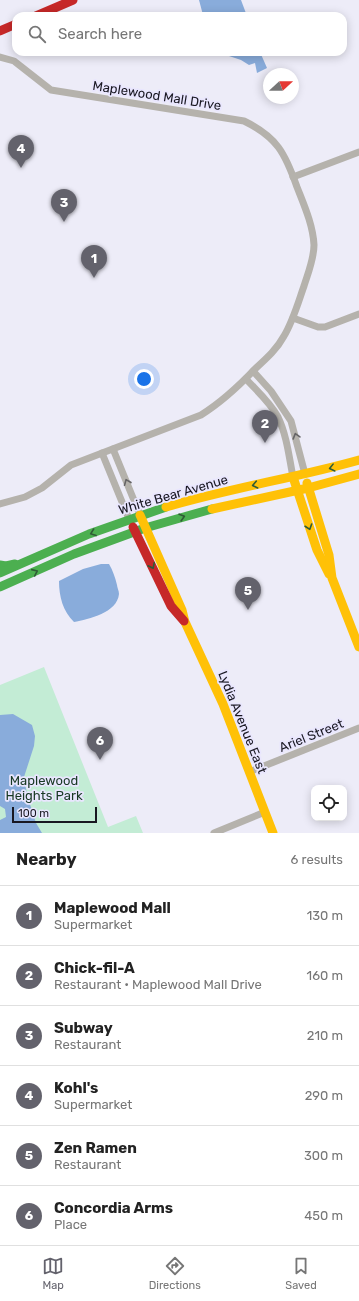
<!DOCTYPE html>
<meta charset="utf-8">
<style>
:root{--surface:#fff;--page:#f2f2f2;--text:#222;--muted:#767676;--line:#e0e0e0;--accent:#63626c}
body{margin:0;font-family:Rubik,sans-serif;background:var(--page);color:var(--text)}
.controls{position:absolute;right:12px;bottom:12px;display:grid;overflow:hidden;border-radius:8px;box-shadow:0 2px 10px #0003}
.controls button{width:36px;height:36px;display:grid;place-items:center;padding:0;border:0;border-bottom:1px solid var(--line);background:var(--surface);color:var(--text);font:20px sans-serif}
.compass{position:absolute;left:263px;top:68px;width:36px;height:36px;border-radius:50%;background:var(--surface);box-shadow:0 2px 10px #0003;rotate:69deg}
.scale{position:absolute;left:12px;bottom:10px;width:85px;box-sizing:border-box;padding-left:4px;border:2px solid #181721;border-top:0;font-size:11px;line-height:14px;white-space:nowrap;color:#181721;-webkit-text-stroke:3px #e9e6fe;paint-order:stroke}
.you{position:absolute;left:144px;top:379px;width:14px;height:14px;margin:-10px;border:3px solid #fff;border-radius:50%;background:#1a73e8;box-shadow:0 0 0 6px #1a73e833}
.badge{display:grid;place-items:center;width:26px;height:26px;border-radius:50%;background:var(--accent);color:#fff;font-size:13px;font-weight:700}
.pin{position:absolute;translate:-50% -33px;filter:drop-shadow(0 1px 2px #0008)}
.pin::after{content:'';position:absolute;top:21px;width:14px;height:12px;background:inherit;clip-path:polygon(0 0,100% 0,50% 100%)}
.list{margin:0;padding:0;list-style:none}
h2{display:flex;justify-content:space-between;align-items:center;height:52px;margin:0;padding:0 16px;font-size:17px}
h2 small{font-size:13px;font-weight:400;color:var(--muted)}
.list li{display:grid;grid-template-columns:26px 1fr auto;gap:12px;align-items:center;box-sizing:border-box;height:60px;padding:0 16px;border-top:1px solid var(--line)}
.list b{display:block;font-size:15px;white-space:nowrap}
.list p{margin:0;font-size:13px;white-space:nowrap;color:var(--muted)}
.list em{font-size:13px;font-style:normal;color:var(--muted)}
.icon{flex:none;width:22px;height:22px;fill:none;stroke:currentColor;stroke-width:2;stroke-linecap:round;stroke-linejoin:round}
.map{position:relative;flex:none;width:359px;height:833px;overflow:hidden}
.search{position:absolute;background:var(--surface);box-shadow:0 2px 10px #0003;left:12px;right:12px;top:12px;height:44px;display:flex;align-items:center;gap:10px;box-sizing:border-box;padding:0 14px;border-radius:12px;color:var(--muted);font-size:15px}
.sheet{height:412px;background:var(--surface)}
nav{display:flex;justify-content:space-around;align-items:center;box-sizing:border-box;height:56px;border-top:1px solid var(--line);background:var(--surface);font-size:11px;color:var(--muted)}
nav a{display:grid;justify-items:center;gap:2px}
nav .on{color:var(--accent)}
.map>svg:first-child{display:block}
.green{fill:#c3ecd5}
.water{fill:#89acdb}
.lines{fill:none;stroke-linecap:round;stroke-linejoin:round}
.street{stroke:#b5b2ac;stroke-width:7}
.fast{stroke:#4caf50;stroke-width:9}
.slow{stroke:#ffc107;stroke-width:9}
.jam{stroke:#c62828;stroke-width:9}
.oneway{stroke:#666466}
.oneway2{stroke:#2f5b36}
.labels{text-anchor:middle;stroke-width:3.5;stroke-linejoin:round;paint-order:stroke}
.street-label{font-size:13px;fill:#181721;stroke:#e9e6fe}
.park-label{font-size:13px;fill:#183924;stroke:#e9e6fe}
</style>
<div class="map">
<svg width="359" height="833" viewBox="0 0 359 833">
<rect width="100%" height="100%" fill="#edecf8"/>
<!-- green -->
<path class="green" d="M44,667L108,827L136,816L143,833H0V685Z"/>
<!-- water -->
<g class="water">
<path d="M199,0H241L247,16H204L203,15Z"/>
<path d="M227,52H260L267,68L257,73L255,63L249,65L241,60L229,56Z"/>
<path d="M101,564H109C113,571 115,577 117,585C117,587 119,591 119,594C117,613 89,619 74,622C63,611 59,597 59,581L83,569Z"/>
<path d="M13,714L32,725L35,736L34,746L24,777L27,795L36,823L42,833H0V820L6,817L5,809L0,806V715Z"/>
</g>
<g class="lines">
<!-- street -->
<g class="street">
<path d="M0,57L14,61L51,90L244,121C277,137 285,153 297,187C304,205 313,225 314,245C314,259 308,273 304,286C298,303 293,321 284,336C277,349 267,358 256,368C239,386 222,402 201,415L71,465L42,488L25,497L0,504"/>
<path d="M293,177L359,152"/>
<path d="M293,318L318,327H325L359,314"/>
<path d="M253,371L271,391L291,421L305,474"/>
<path d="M246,379C257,391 270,402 278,417C287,436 289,457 293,477"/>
<path d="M113,449L140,515"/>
<path d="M102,453L129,519"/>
<path d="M249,772L359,728"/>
<path d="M214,833L265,812"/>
</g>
<!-- fast -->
<g class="fast">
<path d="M0,565L6,566L15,564"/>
<path d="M0,573L89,534L166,507"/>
<path d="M0,587L74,554L145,528L212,509"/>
</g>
<!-- slow -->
<g class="slow">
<path d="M293,477L317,550L329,574"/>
<path d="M307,483L329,555L332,578L359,647"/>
<path d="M166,507C230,488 295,478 359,460"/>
<path d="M212,509L308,488L359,474"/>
<path d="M140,515L182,610L185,622L223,704L273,833"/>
</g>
<!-- jam -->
<g class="jam">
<path d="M36,16L73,0"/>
<path d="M0,31L16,24"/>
<path d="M133,527L171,606L184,621"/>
</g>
</g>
<!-- one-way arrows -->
<defs><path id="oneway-chevron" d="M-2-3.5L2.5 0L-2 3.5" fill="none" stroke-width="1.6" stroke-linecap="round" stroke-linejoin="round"/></defs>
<g class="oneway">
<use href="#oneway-chevron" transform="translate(296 436) rotate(-106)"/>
<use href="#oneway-chevron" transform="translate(127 482) rotate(-112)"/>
</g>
<g class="oneway2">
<use href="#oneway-chevron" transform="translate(332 468) rotate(166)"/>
<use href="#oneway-chevron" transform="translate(255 485) rotate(168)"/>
<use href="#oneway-chevron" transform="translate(182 517) rotate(-16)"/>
<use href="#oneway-chevron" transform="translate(309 527) rotate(71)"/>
<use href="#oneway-chevron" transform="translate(93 533) rotate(160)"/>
<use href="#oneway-chevron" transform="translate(152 566) rotate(64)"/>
<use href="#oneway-chevron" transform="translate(35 572) rotate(-24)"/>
</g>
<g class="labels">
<!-- street labels -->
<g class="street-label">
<text transform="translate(157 95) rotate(9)" y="5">Maplewood Mall Drive</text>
<text transform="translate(173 494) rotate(-16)" y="5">White Bear Avenue</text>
<text transform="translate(243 722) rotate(68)" y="5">Lydia Avenue East</text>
<text transform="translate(311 735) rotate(-22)" y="5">Ariel Street</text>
</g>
<!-- park labels -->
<g class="park-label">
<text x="44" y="785">Maplewood<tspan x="44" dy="15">Heights Park</tspan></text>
</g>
</g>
</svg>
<div class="controls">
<button><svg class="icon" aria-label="locate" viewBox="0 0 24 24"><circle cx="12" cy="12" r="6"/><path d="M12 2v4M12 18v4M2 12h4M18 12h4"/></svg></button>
</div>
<svg class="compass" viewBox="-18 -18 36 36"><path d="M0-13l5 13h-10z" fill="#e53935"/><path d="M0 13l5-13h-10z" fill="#767676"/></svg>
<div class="scale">100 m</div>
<div class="you"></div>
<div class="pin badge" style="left:94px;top:278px">1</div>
<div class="pin badge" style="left:265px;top:443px">2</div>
<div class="pin badge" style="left:64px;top:222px">3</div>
<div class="pin badge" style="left:21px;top:168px">4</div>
<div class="pin badge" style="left:248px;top:610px">5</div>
<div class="pin badge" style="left:100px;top:760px">6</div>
<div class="search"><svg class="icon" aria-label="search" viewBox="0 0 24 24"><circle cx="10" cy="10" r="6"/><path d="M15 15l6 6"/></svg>Search here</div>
</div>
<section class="sheet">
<h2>Nearby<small>6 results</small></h2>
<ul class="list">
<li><span class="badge">1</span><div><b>Maplewood Mall</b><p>Supermarket</p></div><em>130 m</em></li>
<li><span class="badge">2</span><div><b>Chick-fil-A</b><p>Restaurant · Maplewood Mall Drive</p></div><em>160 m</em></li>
<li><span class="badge">3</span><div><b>Subway</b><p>Restaurant</p></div><em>210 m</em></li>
<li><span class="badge">4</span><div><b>Kohl's</b><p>Supermarket</p></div><em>290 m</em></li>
<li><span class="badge">5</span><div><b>Zen Ramen</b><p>Restaurant</p></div><em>300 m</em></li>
<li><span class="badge">6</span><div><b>Concordia Arms</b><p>Place</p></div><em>450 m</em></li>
</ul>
</section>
<nav>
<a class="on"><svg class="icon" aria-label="map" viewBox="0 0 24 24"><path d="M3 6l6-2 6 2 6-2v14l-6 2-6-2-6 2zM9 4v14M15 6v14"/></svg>Map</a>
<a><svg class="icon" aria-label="directions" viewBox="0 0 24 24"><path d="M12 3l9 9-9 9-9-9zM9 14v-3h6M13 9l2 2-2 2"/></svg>Directions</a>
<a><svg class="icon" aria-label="saved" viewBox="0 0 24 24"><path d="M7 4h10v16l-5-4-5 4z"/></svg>Saved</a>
</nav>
